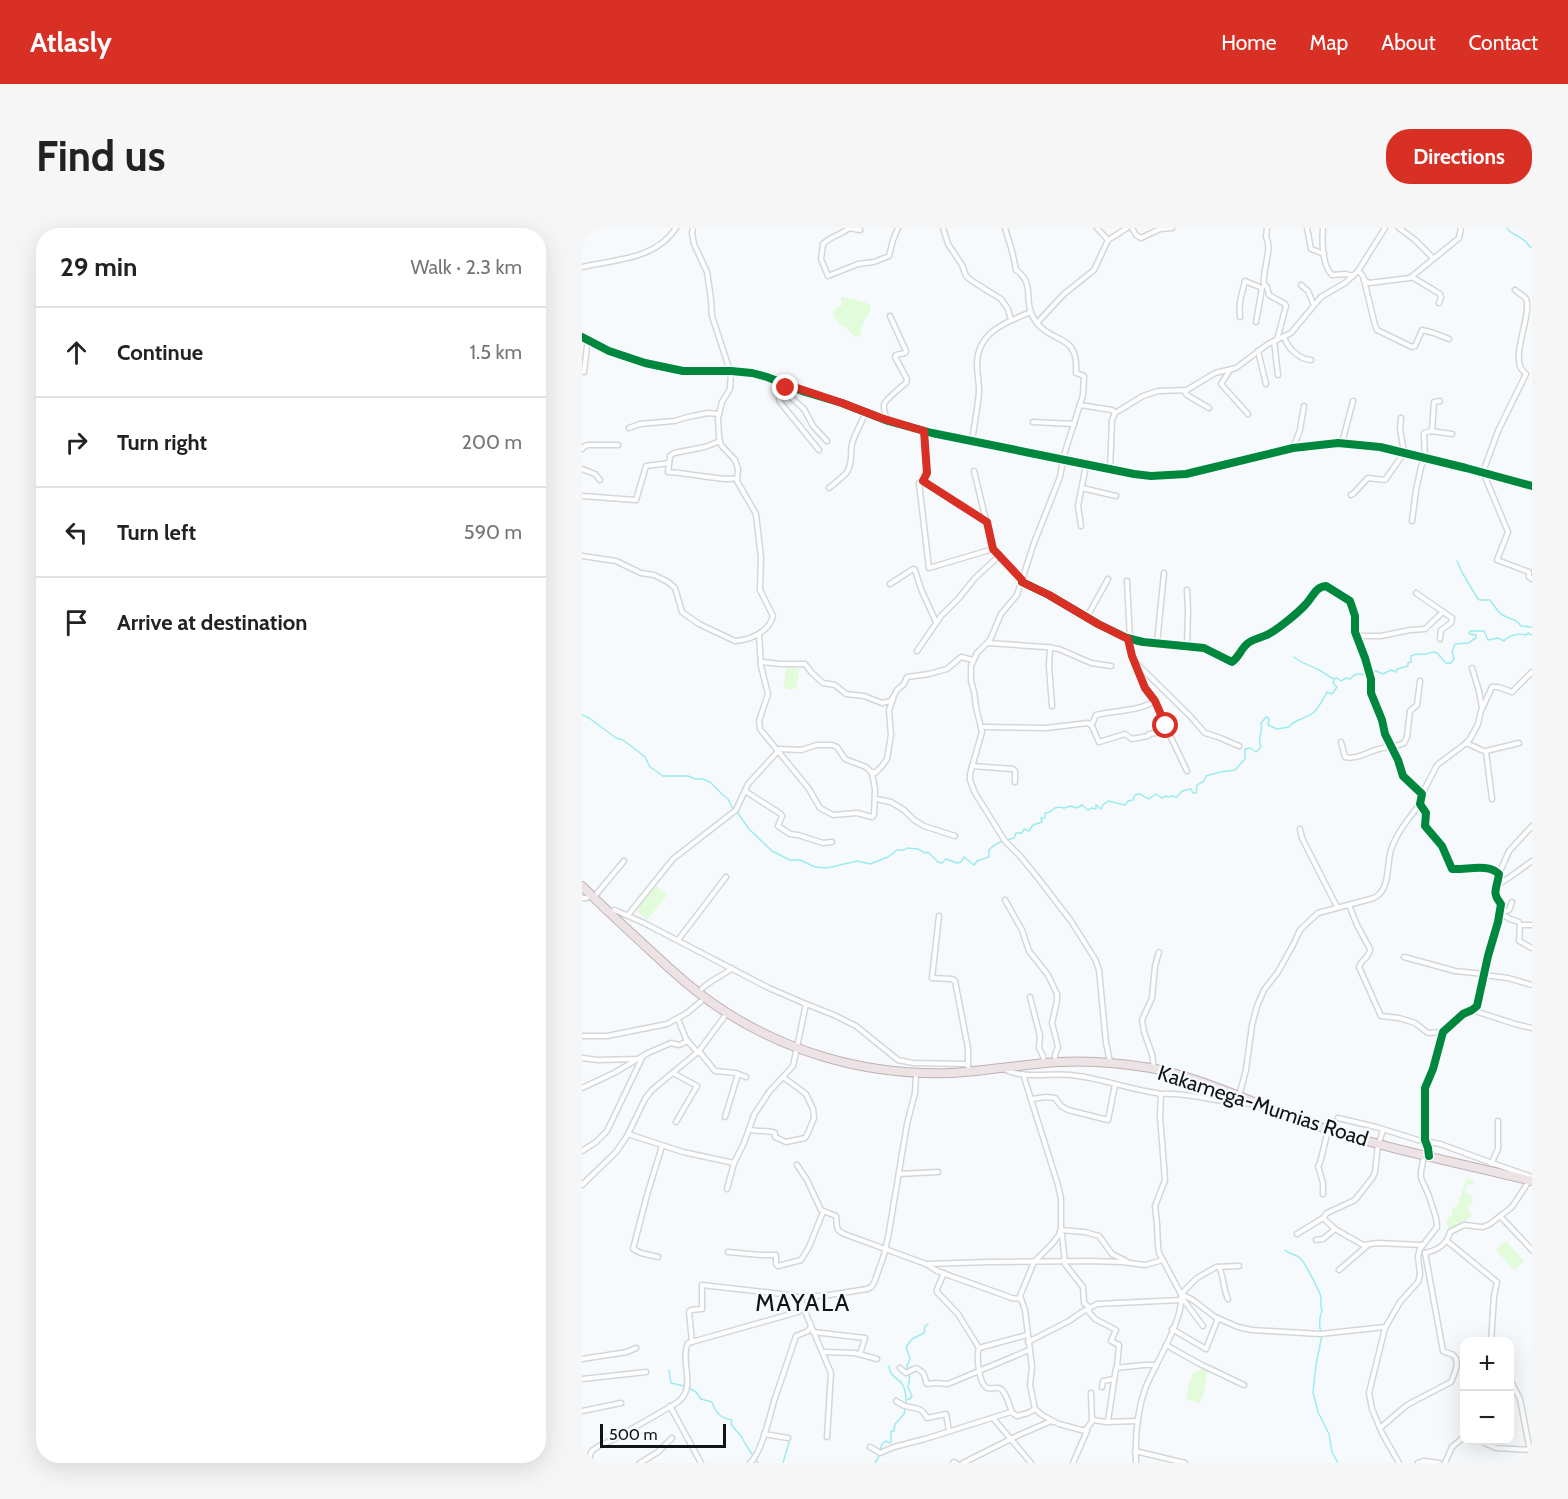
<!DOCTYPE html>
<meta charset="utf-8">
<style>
:root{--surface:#fff;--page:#f6f6f6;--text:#222;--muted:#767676;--line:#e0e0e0;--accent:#d93025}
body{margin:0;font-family:Cabin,sans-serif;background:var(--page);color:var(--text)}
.controls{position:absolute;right:18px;bottom:18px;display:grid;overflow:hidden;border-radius:12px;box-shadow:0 6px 24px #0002}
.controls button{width:54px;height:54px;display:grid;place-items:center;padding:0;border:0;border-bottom:2px solid var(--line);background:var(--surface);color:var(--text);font:30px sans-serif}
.scale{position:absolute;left:18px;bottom:15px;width:126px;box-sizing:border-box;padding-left:6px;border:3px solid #111416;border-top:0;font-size:16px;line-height:21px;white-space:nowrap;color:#111416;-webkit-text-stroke:4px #f6fafd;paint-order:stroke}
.stop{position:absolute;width:18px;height:18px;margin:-14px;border:4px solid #d93025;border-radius:50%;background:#fff}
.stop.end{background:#d93025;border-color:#fff;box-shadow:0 2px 6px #0008}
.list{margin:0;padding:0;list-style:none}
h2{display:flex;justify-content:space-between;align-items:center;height:78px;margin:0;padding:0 24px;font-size:26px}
h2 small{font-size:20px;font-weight:400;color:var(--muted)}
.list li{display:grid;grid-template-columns:39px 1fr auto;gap:18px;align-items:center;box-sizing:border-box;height:90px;padding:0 24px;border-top:2px solid var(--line)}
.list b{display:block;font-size:22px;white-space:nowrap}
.list em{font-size:20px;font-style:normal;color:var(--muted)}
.icon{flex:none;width:33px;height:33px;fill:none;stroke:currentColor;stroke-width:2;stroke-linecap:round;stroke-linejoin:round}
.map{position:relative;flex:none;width:950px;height:1235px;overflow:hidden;border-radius:24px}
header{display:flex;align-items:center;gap:36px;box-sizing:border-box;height:84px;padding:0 30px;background:var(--accent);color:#fff}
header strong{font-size:28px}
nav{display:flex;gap:33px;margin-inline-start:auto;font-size:21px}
.intro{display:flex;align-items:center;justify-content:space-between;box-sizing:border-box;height:144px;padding:0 36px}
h1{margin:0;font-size:42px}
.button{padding:15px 27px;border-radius:24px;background:var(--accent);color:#fff;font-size:21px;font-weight:700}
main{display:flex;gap:36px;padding:0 36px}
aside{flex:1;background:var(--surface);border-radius:24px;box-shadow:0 6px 24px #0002}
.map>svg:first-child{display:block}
.green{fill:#e2fbda}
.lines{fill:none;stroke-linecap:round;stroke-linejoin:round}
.stream{stroke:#9cebef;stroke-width:1.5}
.minor-casing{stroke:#d4d7d9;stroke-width:7}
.highway-casing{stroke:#bcb2b6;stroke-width:10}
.minor{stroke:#fefeff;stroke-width:4}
.highway{stroke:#ede3e5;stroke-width:8}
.cycleway-casing{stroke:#f6fafd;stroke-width:11}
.cycleway{stroke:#00873e;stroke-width:8}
.route{stroke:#d93025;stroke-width:8}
.labels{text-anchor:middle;stroke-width:5;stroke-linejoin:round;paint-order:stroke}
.street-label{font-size:21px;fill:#111416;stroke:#f6fafd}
.quarter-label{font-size:24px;letter-spacing:1.5px;fill:#111416;stroke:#f6fafd}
</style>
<header>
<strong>Atlasly</strong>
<nav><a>Home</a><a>Map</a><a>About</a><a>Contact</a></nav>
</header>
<div class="intro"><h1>Find us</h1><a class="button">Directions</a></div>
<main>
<aside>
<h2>29 min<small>Walk · 2.3 km</small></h2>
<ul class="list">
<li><svg class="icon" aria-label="ahead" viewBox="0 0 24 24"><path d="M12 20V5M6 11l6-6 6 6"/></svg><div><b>Continue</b></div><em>1.5 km</em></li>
<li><svg class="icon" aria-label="right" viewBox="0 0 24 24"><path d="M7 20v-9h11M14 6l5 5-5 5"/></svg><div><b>Turn right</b></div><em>200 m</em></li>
<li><svg class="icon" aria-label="left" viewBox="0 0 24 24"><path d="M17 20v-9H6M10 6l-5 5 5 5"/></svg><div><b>Turn left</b></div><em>590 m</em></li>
<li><svg class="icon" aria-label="arrive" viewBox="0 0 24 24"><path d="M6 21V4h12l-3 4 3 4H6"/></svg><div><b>Arrive at destination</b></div></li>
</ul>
</aside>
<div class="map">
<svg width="950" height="1235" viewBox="0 0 950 1235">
<rect width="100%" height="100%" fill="#f7fafc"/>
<!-- green -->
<g class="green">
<path d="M261,69L279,73L289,77C289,86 284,88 281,95C279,100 280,104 277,109H273C268,99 236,89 260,77L259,70Z"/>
<path d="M207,439L218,441L214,461L210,460V462L201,460L204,442Z"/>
<path d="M73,657L85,667L65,692L53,681Z"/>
<path d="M885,950L890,952L893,956L885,957L883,964L891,968L889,970L891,976L888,975L889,980L884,978L890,987L889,989L885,991L883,996L867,1003L864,992L869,988L870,981L875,978Z"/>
<path d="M924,1013L942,1033L932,1042L914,1022Z"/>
<path d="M622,1140L625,1142L623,1161L618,1175L604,1171L607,1157L611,1145Z"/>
</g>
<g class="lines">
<!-- stream -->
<g class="stream">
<path d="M925,0C929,8 941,7 948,19H950"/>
<path d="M875,333L881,346L896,371L898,372H908C911,376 914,381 918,385C925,392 932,388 939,398L950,399"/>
<path d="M712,429C719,435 727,437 735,441C742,444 743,447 752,451"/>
<path d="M789,445L794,443L801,446L809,442L814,444L815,441L826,438V435L829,434V428C836,424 837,427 844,426C848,425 850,423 855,425L864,435H869L872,431L870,424L873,416L886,415L894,410V407L887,406L888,403H902L906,412L916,410L922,413C927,407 937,405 944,407L946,405L950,407"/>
<path d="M0,487L7,490L34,510L41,512L53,521L63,529L68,539L81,548H106L113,551H121L128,554L140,566L146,571L151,581"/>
<path d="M155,584L167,601L190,623L208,632H218L233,639L245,640L275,633L288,636L306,629L315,622H322L325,620L336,621L343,625L346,624L356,634L360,635L364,631L375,635L379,634L382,629L392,637L395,633L407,629V622L410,619L418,614L432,610L434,605H440L442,601L447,603L451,597L460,594L459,590H463V585C473,585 468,577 482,580L489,578L495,580L500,577L506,582L510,580L514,581V577L519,581L521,577L526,573L543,577L546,573L551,572L553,567C560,564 561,569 567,571L574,566L580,570L584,568L587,569L590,568L595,569L600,563L609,561L611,565H614L615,557L622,553L624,548L638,544L653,542L663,531V521L668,520L674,524L679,519C674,507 682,506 679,495L684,489H685L687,491L686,497L695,501L707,499C713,490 725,491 732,484C738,478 741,471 745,464L750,466L755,459L751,455L752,451L755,450L759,453L764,450L768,451C774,444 777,446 785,447"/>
<path d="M703,1022C708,1027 715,1026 719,1031C723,1035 738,1064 739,1069C739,1074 738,1078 740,1083C737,1089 737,1098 739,1104"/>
<path d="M740,1107L734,1137L731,1164L736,1184L747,1206L750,1224L756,1235"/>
<path d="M307,1138C308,1151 318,1149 322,1159C322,1159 324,1169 324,1169"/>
<path d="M87,1142L89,1155L102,1158"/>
<path d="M107,1160L114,1164L119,1171L130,1174C134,1186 139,1190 150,1192L149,1196C152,1201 156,1204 159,1208C164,1218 170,1226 176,1235"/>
<path d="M323,1176L324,1174V1171H328L330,1168L326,1159C329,1150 327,1147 325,1138L328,1131L324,1119L330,1111L342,1105L343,1098L346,1096"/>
<path d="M201,1235L207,1214"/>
<path d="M293,1235L296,1230L300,1216L304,1213L307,1215L309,1214V1203H312L313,1196L322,1186L323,1181"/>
</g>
<defs>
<g id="minor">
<path d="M111,0L110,5L112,16L125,44L129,71L130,88L148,143"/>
<path d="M361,0L366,16L380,37L384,48L390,53L419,71L426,81L429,92"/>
<path d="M423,0L430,23L434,42C454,56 441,73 451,89C467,118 497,102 494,145L502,148L501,167L482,227L478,249L452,315L435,367L419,386L408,412L395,425L389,438V453L392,464L394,479L400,504L388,546V552L393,565L423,613L438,628L456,650L489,693L513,731L517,742L524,815L528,834"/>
<path d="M515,0L526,12"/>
<path d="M550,0L554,7L559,10L578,1L590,0"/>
<path d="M685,0L684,9C691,21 680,42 682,57L685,59L687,67L703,76L704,78L695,112"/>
<path d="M725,0L729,21L742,26"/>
<path d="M741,0C740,14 740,37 750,47L764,46L771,48"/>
<path d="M817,0L833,12L851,30"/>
<path d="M278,2L267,0C259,7 249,8 241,16L239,31L246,48L276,36L292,34L307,28L311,12L316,0"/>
<path d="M0,39C34,31 73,32 94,0"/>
<path d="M776,43L781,48L782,52L787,55L828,50L877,10L879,0"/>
<path d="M830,49L858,66L859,69L857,75"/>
<path d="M782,52L793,97L795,102L830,119L833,118L840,102L852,105L867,111"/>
<path d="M719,57L726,63L731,75"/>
<path d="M933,62C936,65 941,67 944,71C950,84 932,121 938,138C939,142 942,144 944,146L916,203L901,244L926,304L915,332L947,344V349L950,351"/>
<path d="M658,89C656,76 660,66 663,53L680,60"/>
<path d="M674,94L680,60"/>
<path d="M455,95L482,66L512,42L526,12L545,0"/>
<path d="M0,109L27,123L63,135L101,143H149L170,145L185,149L223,164L260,175L306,193L350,205L552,246L569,248L604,246L711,220L756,215L798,219L884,240L950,258"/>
<path d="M702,109C706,120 716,131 729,132"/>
<path d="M692,113L696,147"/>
<path d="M676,123L684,156"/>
<path d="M648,142L639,156L666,186"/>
<path d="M2,144L5,118"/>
<path d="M206,157L203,164L222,181L231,198L245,213"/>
<path d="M203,163L197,171L198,174L237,222"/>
<path d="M602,163L605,167L627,180"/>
<path d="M498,177L530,182L533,185"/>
<path d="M305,192C304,188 301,181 302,177C302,173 320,158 324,155L325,151L313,129L314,127L323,125L324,123L308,88"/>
<path d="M451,194L492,196"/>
<path d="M47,200L58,196L92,193L106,189L126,185L137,186"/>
<path d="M850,203L852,174L858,173"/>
<path d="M138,213L123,219L92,225L88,228L86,244C101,244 145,254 155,250"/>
<path d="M390,214C392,197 396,180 397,163C397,154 395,145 395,135C396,104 424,94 449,84"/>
<path d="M760,215L771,173"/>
<path d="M714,219L713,215L718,202L722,178"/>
<path d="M0,221L3,218L6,217H36"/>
<path d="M0,241L13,246L18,252"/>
<path d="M528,242L530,192L533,185L561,168L576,163L605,162L633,145L654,140L686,116L709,105L739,69L763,55L776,43L803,0"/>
<path d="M392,243L411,321"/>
<path d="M341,253L345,245L342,203"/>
<path d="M247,260C253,255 260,250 265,244C271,235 268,225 270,216C273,205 279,195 284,185"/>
<path d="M500,260L534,268"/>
<path d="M769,267L772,265L786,250L803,252L822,225L818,200L819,190"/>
<path d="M0,268L54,272L64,238L87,235"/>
<path d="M830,293L834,262L839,239L843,231L842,205L849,203L870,206"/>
<path d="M405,294L340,253L337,255L347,340L411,321L440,352"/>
<path d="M499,298L496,278L504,237"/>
<path d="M0,328L34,333L59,345L72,347L86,354L93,360L100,384L117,396L153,413C168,412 187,404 191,388L178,362L179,330L174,286L155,253L156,241L153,232L139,217L137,209L136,190L140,174L148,161L149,143"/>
<path d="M545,353L548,411"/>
<path d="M440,354L467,367L516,396L545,410L561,414L622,420L650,434C657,429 659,421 665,416C670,411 676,411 682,408C692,405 717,384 724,376C731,369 733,359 744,358L768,373L773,388V404L783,430L789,451V465L800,492L803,506L816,532L821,548L840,566L838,576L844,585L843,598L860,618L870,641C885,642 906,635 917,646C915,661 909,664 919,676L916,694L906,728L895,778L890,782L881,786L861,804L851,841L843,860V912L846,920L847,928"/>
<path d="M308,356L328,343L331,341L333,342L339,361L354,394"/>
<path d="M834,365L870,390L869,395L859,402L858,411"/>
<path d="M505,389L526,351"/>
<path d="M775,410L780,408H799L828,402L843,401L861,384"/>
<path d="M547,411L550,428L553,434L608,488L623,505L636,509L657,518"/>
<path d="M406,415L463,419L477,421L509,435L529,438"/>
<path d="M575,415L582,345"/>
<path d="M468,419L467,438L470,478"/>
<path d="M605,419L606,382L605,362"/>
<path d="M335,423L359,388L377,370L393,350L418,327"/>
<path d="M179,434L199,436H223L230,445L241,455L253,457L264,466L282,468L300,475L309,473L315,462L322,456L325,449L347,446L365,441L379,429L391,432"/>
<path d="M890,440L897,463L900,480"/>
<path d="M508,496L511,494L514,487C533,482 555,484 573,473L563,460L554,435"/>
<path d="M400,499L464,500L506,495L510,498L517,514L543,506L550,511L566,508L567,506L574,505L584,500L583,495L573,473"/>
<path d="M584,499L605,543"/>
<path d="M759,514L763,529C774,532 785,524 797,521C805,519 814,519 822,515L825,509L828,483L835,477L838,453"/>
<path d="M884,515L904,524L910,571"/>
<path d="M904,523L937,515"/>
<path d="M390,538L431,541L433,543V554"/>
<path d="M290,544L293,545L300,538L305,531L309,507L307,482L311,471"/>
<path d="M163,563L199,586L200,588L196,598L208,606L216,607L241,615L250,614"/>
<path d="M840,566L855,537L883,516L888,511L896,496L899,483L910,459H916L930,464L950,444"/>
<path d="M294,571L309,574L322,582L332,592L342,598L373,608"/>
<path d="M718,601L720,610L755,679"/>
<path d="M917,646L927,623L950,598"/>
<path d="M915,657L928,649L950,633"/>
<path d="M12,669L42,633"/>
<path d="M0,670H5L7,666"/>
<path d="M423,672L440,702L447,723L466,747L475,766V773L470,795L476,819L473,827V833"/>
<path d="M767,677L775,697L788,721C788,729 779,732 777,739L799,788L817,790L833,795L846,805L861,804"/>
<path d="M29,684L32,682L35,683L62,695L187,760L224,776L211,838L187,864L172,887L162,915L152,935L145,961"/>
<path d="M919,684L927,682L930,674"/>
<path d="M918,685L928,691L937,694L938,698L937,713L950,720"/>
<path d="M46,687L91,631L154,582L166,556L198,521L219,522L235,517H250L255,519L263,531L284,539L290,545L293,561L292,587L290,589L275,585L251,587L238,580L227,561L178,501L177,493L186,466L179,438L177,406"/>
<path d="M357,688L350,750L370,751L373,753L386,820V837"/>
<path d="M938,697H950"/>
<path d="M96,712L144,649"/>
<path d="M822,729L873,743L902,746"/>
<path d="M902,747L926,750L950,757"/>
<path d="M117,764C125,753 140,749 150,740"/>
<path d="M448,769L458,808L457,820L461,828L462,834"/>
<path d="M224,776L252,787L274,798L316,832L331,835L383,836L386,837L387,843"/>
<path d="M890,782L933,796L950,800"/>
<path d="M96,791L104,811L116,825"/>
<path d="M0,808H25L85,796L105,785L123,770"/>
<path d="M117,823L133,843L154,845L164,849"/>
<path d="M0,830L16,832L57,831"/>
<path d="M572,840L570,826L562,804L560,792L570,770L573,738L577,724"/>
<path d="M424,842C443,851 468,845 489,847C518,850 546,861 575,865L579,867L578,888L583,952L573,978L575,996L576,1018L577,1025L599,1066C603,1090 572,1138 563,1161C555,1184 553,1211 554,1235"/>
<path d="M91,845L115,858L94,894"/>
<path d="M441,846L476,957L479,971V1000L477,1007L469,1017L452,1034L438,1068L443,1082L450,1139L448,1157L453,1181L460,1187L477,1196L503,1203L511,1192L524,1194L556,1193"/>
<path d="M0,860L32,845L66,825L89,815L97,817L106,813"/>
<path d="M579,866C609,864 639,876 669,876"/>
<path d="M657,868L664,842L670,797L675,778L682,762L696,744L711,717L718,702L736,685L792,670C809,661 804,638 809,622C814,606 827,590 837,577"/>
<path d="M449,871L465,869L473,870L479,878L486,882L526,892L533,857"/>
<path d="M143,889L156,846"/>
<path d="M756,890L794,899L836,912L858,916L910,935L950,949"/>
<path d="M167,901C175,905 185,901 193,905V909L204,914L223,910L226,905L232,890L231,881L224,866L201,849"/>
<path d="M46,906L101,924L152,935"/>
<path d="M797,915L801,902"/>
<path d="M796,916L793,944L791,949L773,972L745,985L741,990L753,1001L781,1017L796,1015L840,1017"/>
<path d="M0,923L14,914L25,903L60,830"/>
<path d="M909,936L916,921V893"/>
<path d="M215,937L225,952L239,982L254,988C256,1000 252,1002 265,1007L344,1036L407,1034L508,1033L540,1034L563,1037L581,1032"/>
<path d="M317,946L356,944"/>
<path d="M0,957L34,924L45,908L63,871L70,862L117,823L145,785"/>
<path d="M741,966V955L736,938L738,935L746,902"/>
<path d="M918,988L950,1022"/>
<path d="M479,1002L503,1004L517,1008L530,1026L544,1033"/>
<path d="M478,1005L480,1006L483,1036L501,1059L502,1075L507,1079V1084L513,1091L534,1102L529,1113L537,1117L535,1139"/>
<path d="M715,1006L741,990"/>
<path d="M734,1012L741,1011L753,1001"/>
<path d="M865,1013L915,1054L912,1068L909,1114"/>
<path d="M146,1024L179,1027H194V1036L196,1038L219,1032L227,1019L241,984"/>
<path d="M843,1025C855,1022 865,1017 868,1004L882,997L901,999L908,996L930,979L947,953"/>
<path d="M76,1029L59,1025L51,1021L65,967L80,918"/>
<path d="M344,1036L355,1043L430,1070L439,1071"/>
<path d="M657,1038L634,1039L615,1050L599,1066L611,1072L633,1089L656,1099L670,1102L738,1106L803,1099"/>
<path d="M637,1039C642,1049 641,1061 646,1071"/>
<path d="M757,1042L786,1017"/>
<path d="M362,1045L355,1061V1064L376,1086L397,1120L445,1107"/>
<path d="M600,1070L621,1098"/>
<path d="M222,1081L249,1145L245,1209"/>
<path d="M590,1101L624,1121L636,1090"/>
<path d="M231,1104L283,1110L278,1126"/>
<path d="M110,1114L107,1084L109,1082L120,1081V1057L200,1066L220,1070"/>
<path d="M446,1114L487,1093L500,1084L515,1076L599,1072"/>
<path d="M584,1117L618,1136L662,1157"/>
<path d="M397,1120C394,1128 397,1158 406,1160C412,1162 415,1157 420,1162C425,1167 427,1177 430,1184"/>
<path d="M242,1124L273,1125L295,1131"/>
<path d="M0,1131L45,1124L54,1120"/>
<path d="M318,1140L324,1145L334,1140C345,1146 341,1147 345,1156L354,1155L366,1156L447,1122"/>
<path d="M927,1150L938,1171L948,1223V1235"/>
<path d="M0,1151L64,1144"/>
<path d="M520,1159L521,1153L532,1151"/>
<path d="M509,1165L510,1192"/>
<path d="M314,1173C317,1175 320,1177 323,1178C333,1181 339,1178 345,1190L364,1186L367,1203"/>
<path d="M88,1178L119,1235"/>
<path d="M0,1183L39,1175"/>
<path d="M411,1190L449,1235"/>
<path d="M526,1193L534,1140L562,1137H574"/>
<path d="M798,1200L825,1177L869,1154C872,1147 879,1133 871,1127C868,1125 864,1125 861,1123L843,1025"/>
<path d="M182,1206L206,1210"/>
<path d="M896,1212L914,1220L949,1222"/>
<path d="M288,1219L298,1225L312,1219L343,1211L429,1184L435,1188L446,1185L453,1181"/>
<path d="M553,1223L603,1235"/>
<path d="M8,1235C7,1230 7,1226 11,1222C18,1216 28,1214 36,1209C55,1198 74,1187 93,1176C117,1162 97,1134 106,1115L216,1084L221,1080L219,1071L221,1069L247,1067L285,1061L289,1059L292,1055L302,1027L307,1004L325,896L333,865L334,846"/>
<path d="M58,1235L76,1224L90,1210"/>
<path d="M168,1235C181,1222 187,1189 193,1170C200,1150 207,1129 214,1108L226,1103L229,1099"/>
<path d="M371,1235L372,1234L374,1235"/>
<path d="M381,1235L437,1207L469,1193L471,1194"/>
<path d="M491,1235L505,1203"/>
<path d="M817,1235L800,1205L790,1181L787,1165L803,1100L818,1074L836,1054L838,1047L836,1028L838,1021L855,999L854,990L847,968L839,950V944L842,927"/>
<path d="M836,1235L842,1233L857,1235"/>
<path d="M863,1235L870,1219L882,1209"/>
</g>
<path id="highway" d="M0,658C23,681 47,703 71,725C89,742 107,758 126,772C197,823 282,848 369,845C405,843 441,836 477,834C508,832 539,835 569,840C625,851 681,880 735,898C805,921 878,935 950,953"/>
</defs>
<!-- minor casing -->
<use href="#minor" class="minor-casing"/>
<!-- highway casing -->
<use href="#highway" class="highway-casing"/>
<!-- minor -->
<use href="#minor" class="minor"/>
<!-- highway -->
<use href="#highway" class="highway"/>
<defs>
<g id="cycleway">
<path d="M0,109L27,123L63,135L101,143H149L170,145L185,149L223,164L260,175L306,193L350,205L552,246L569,248L604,246L711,220L756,215L798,219L884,240L950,258"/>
<path d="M440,354L467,367L516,396L545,410L561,414L622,420L650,434C657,429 659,421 665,416C670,411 676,411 682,408C692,405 717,384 724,376C731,369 733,359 744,358L768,373L773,388V404L783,430L789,451V465L800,492L803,506L816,532L821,548L840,566L838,576L844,585L843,598L860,618L870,641C885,642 906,635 917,646C915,661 909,664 919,676L916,694L906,728L895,778L890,782L881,786L861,804L851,841L843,860V912L846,920L847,928"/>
</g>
</defs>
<!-- cycleway casing -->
<use href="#cycleway" class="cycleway-casing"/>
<!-- cycleway -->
<use href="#cycleway" class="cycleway"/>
</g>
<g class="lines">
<!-- route -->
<path class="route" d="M204,160L206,157L260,175L299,190L342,203L345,245L341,253L405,294L411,321L440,352V354L467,367L516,396L546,411L550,428L563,460L573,473L584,498"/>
</g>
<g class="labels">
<!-- street labels -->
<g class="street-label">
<text transform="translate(681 878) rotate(18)" y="7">Kakamega-Mumias Road</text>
</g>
<!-- quarter labels -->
<g class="quarter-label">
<text x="221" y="1083">MAYALA</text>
</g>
</g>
</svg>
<div class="controls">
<button>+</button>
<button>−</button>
</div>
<div class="scale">500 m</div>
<div class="stop" style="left:584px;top:498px"></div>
<div class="stop end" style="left:204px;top:160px"></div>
</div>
</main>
